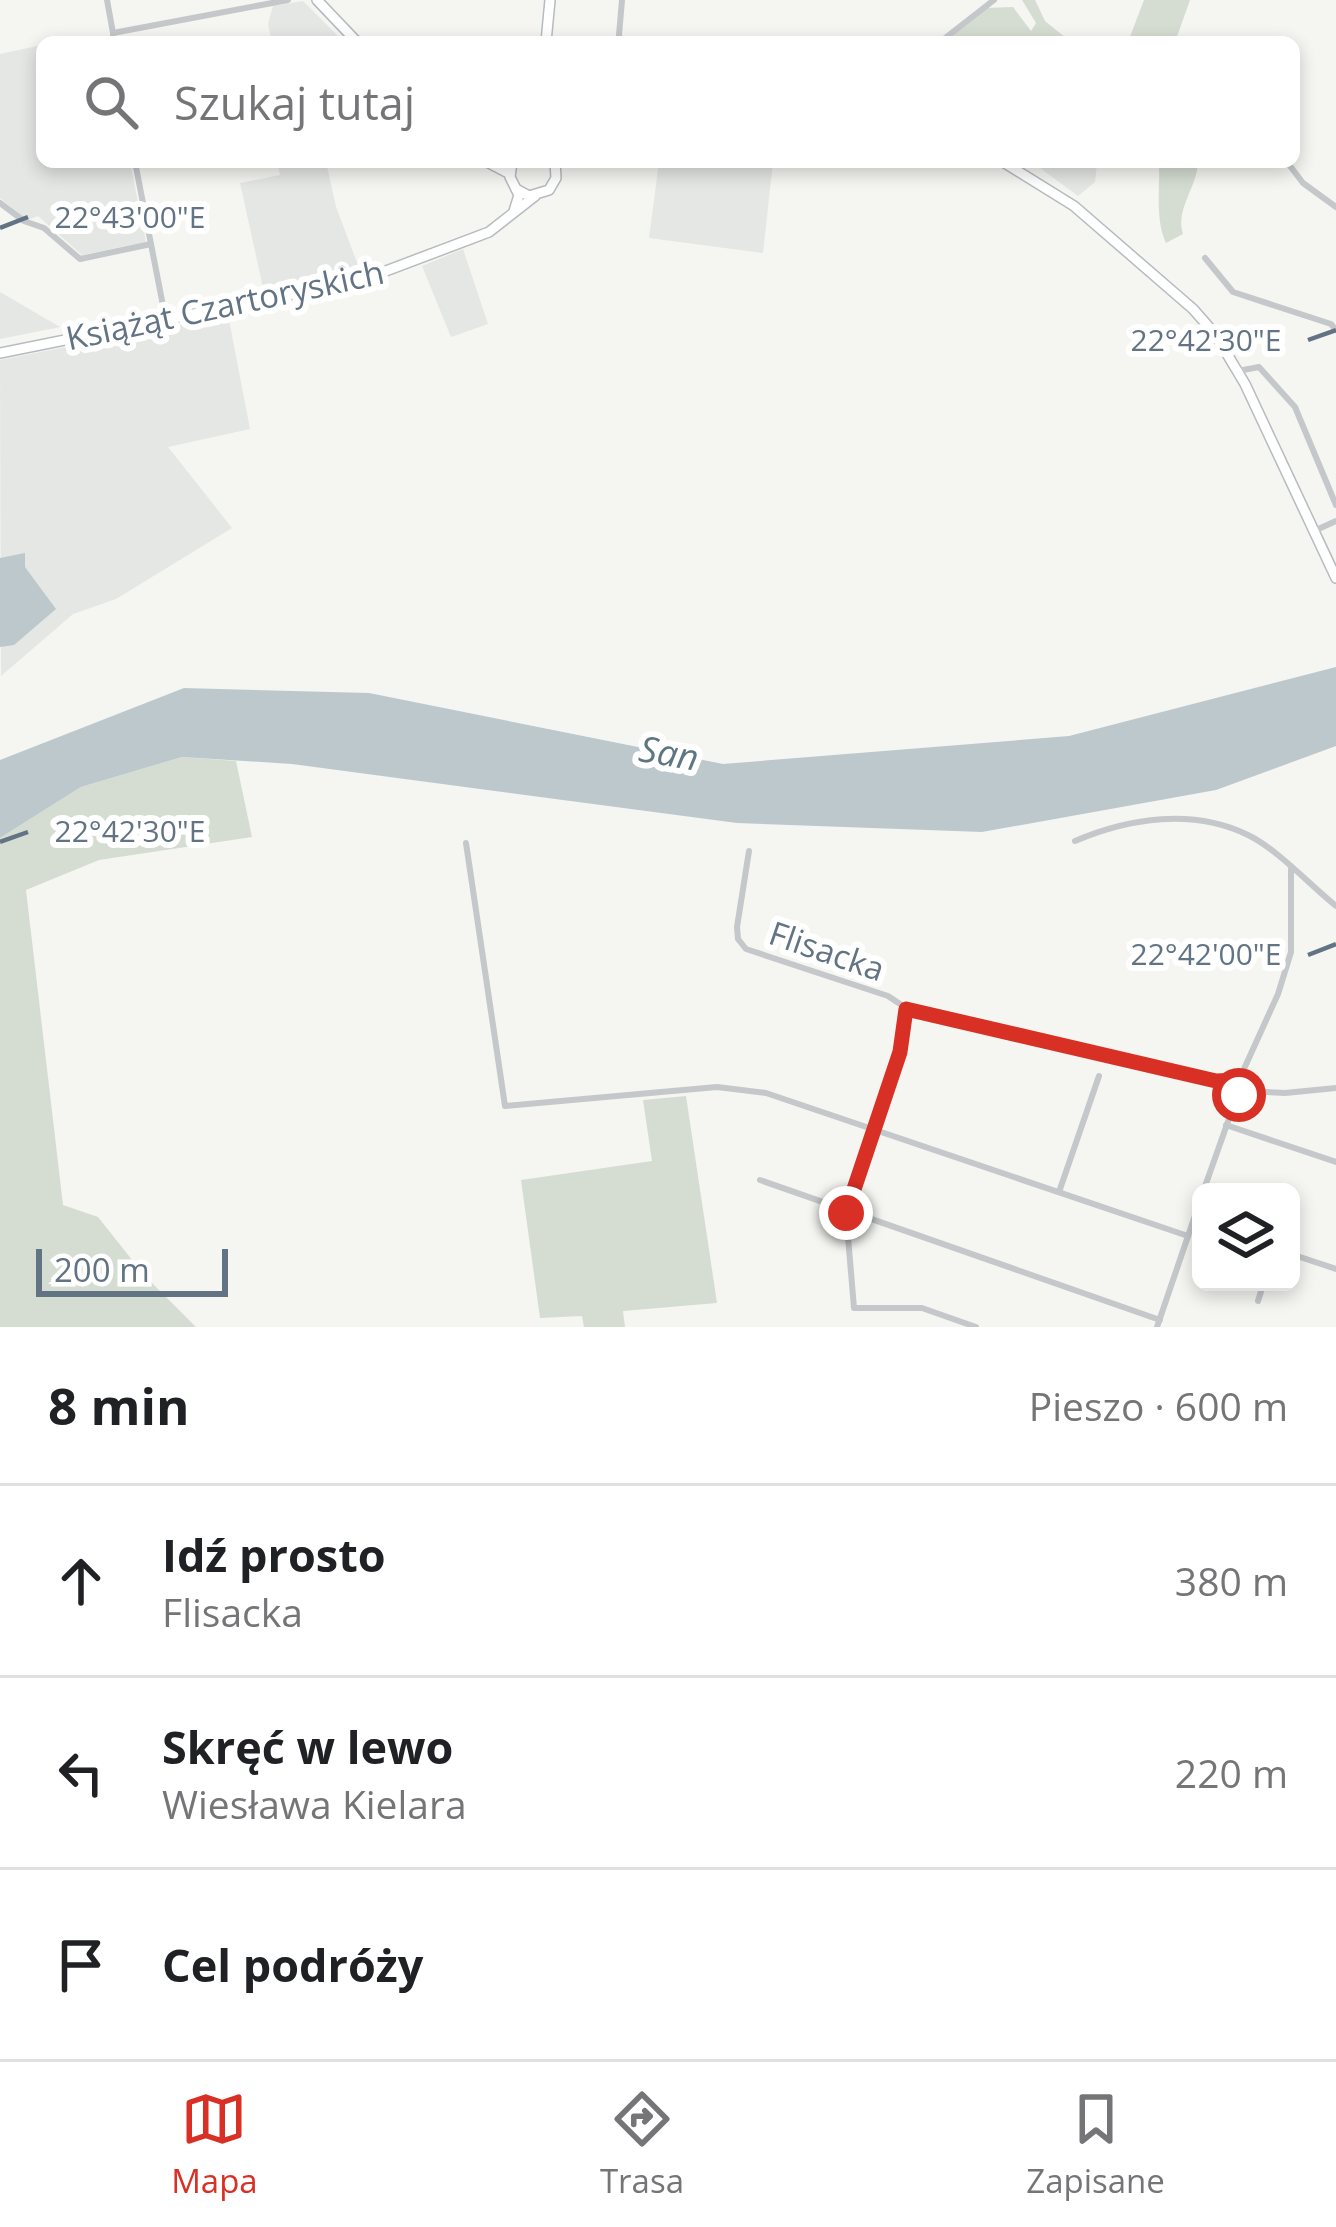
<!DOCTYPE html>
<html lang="pl">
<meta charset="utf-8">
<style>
:root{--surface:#fff;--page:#f6f6f6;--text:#202124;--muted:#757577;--line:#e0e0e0;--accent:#d93025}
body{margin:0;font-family:"Open Sans",sans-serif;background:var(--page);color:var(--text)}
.controls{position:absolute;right:36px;bottom:36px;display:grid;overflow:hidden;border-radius:18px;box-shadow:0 6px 18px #0003}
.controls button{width:108px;height:108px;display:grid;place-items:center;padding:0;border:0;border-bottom:3px solid var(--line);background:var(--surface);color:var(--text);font:60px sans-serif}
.scale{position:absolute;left:36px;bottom:30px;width:192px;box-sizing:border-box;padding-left:12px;border:6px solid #627384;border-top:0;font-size:33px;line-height:42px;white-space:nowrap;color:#627384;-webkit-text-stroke:9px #fff;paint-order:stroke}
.stop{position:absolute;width:36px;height:36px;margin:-27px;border:9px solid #d93025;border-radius:50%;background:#fff}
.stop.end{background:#d93025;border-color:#fff;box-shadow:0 3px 12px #0008}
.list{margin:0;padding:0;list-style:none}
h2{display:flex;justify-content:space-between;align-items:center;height:156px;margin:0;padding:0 48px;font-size:51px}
h2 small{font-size:39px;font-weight:400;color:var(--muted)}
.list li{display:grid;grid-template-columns:78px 1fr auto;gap:36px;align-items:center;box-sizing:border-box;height:192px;padding:0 48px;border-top:3px solid var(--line)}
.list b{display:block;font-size:45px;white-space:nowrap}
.list p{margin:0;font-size:39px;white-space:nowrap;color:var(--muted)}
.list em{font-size:39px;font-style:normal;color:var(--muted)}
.icon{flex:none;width:66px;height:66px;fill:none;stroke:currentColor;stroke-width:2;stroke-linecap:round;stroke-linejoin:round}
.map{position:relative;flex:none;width:1336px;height:1327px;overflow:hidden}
.search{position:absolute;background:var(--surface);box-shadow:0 6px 18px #0003;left:36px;right:36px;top:36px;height:132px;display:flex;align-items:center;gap:30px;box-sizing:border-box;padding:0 42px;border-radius:18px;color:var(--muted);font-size:45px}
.sheet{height:732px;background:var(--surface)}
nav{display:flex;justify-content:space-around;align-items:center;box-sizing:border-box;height:168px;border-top:3px solid var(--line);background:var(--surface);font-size:33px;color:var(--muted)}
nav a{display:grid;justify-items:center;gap:6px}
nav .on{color:var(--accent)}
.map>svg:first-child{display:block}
.built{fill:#e5e7e4}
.green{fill:#d5ddd2}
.water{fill:#bdc8cd}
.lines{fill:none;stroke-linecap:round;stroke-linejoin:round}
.secondary-casing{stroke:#b6bbc0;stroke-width:12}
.street{stroke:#c4c8cb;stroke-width:6}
.secondary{stroke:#fff;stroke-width:9}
.route{stroke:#d93025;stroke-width:15}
.ticks{fill:none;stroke:#627384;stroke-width:4.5}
.labels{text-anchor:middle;stroke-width:12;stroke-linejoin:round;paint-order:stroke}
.street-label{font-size:33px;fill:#627384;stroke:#fff}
.water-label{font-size:36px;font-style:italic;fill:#5d7681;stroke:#fff}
.ticks-label{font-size:30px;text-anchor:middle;fill:#627384;stroke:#fff;stroke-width:12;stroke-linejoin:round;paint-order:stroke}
</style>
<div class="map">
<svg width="1336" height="1327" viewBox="0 0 1336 1327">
<rect width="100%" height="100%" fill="#f5f5f1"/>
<!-- built -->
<g class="built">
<path d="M303,1L344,42H272L268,24L273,6Z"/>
<path d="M42,45V162H130L146,242L82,255L38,216L27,220L0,198V54Z"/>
<path d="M277,162H326L336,207L361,273L264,292L240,183L280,175Z"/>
<path d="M659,162H773L763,253L649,238Z"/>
<path d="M1032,162H1097L1095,182L1078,196Z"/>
<path d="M463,249L488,324L451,337L422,266Z"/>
<path d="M0,292L60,327L0,339Z"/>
<path d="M228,315L250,429L168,447L232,528L116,599L73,614L1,676L0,360Z"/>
</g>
<!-- green -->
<g class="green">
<path d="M1022,0H1035L1045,21L1071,42H954L951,37L985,8L1013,7L1031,31L1036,23Z"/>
<path d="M1144,0H1190L1175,42H1128Z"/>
<path d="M1159,162H1198C1197,188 1175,209 1183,234L1166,243C1155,218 1160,190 1159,162Z"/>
<path d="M182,757L236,761L252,837L99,860L26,890L63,1205L98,1217L144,1275L196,1327H0V838L81,787Z"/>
<path d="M686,1096L717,1303L623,1311L625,1327H584L582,1316L540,1318L521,1180L652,1161L643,1100Z"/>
</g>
<!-- water -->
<g class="water">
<path d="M25,553V567L56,609L14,645L0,647V558Z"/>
<path d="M1336,667V746L1216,790L982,832L737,823L292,764L182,757L81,787L0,838V760L184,688L369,693L723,764L1069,736Z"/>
</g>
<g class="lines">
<defs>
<g id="secondary">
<path d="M317,0L357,42"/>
<path d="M546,42L550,0"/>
<path d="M487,162L510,174"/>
<path d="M512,162L510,177L519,195L514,211"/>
<path d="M1003,162L1074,206L1193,309L1215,334L1245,384L1336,578"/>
<path d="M516,189L529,196L549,190L556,178L555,162"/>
<path d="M0,353L362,280L489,232L535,196"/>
</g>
</defs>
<!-- secondary casing -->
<use href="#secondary" class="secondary-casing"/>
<!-- street -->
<g class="street">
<path d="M107,0L113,33"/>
<path d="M619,35L622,0"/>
<path d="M113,42V33L288,0"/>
<path d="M940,42L994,0"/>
<path d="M135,162L166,321"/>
<path d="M1287,162L1303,183L1336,207"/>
<path d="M0,203L24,221L44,228L80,259L151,244"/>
<path d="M1205,258L1233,292L1331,324L1336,330"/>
<path d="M1238,371L1259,367L1295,407L1336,505"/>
<path d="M1314,531L1336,521"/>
<path d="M1075,841C1129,818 1193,808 1248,835C1277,849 1310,885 1336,906"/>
<path d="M466,843L505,1106L717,1087L766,1093L1188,1236"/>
<path d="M749,851L737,927L738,939L746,949L888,996L906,1008L1216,1081L1239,1080L1245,1091"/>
<path d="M906,1008L900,1052L846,1213L854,1308H922L976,1327"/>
<path d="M1239,1080L1278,994L1291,952V869"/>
<path d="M1245,1091L1285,1093L1336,1088"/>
<path d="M1226,1125L1336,1162"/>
<path d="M760,1180L1160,1320"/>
<path d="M1059,1192L1099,1076"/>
<path d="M1203,1192L1236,1099L1244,1091"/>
<path d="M1291,1254L1336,1269"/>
<path d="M1258,1301L1264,1282"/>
<path d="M1157,1327L1201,1198"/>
</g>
<!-- secondary -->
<use href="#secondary" class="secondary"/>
</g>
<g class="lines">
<!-- route -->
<path class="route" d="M846,1213L900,1052L906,1009L1216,1081L1239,1080L1245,1091L1239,1095"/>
</g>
<!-- ticks -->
<path class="ticks" d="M0,228L28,217M1308,340L1336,330M0,842L28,832M1308,955L1336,944"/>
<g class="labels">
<!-- street labels -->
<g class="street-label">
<text transform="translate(225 305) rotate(-12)" y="12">Książąt Czartoryskich</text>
<text transform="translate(827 951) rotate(19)" y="12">Flisacka</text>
</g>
<!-- water labels -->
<g class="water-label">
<text transform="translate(669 753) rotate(10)" y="13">San</text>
</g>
</g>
<g class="ticks-label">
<text x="130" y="228">22°43'00"E</text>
<text x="1206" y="351">22°42'30"E</text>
<text x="130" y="842">22°42'30"E</text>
<text x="1206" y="965">22°42'00"E</text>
</g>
</svg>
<div class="controls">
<button><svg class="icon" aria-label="layers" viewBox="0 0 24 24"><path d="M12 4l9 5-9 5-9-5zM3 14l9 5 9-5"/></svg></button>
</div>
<div class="scale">200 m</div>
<div class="stop" style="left:1239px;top:1095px"></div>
<div class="stop end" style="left:846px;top:1213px"></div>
<div class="search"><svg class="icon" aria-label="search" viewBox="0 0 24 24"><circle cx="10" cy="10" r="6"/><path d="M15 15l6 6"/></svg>Szukaj tutaj</div>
</div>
<section class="sheet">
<h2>8 min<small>Pieszo · 600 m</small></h2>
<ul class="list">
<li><svg class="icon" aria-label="ahead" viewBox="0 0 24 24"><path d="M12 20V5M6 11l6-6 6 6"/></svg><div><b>Idź prosto</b><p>Flisacka</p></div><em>380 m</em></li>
<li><svg class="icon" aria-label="left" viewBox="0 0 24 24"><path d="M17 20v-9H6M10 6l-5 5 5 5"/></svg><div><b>Skręć w lewo</b><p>Wiesława Kielara</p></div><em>220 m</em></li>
<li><svg class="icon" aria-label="arrive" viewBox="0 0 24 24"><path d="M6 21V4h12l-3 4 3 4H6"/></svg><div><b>Cel podróży</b></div></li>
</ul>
</section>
<nav>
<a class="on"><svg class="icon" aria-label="map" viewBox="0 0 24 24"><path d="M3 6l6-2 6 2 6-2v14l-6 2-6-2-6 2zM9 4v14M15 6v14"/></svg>Mapa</a>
<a><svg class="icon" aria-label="directions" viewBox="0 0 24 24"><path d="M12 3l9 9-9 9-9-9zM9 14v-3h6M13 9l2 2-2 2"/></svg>Trasa</a>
<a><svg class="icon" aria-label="saved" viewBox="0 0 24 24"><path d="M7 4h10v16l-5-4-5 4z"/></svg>Zapisane</a>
</nav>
